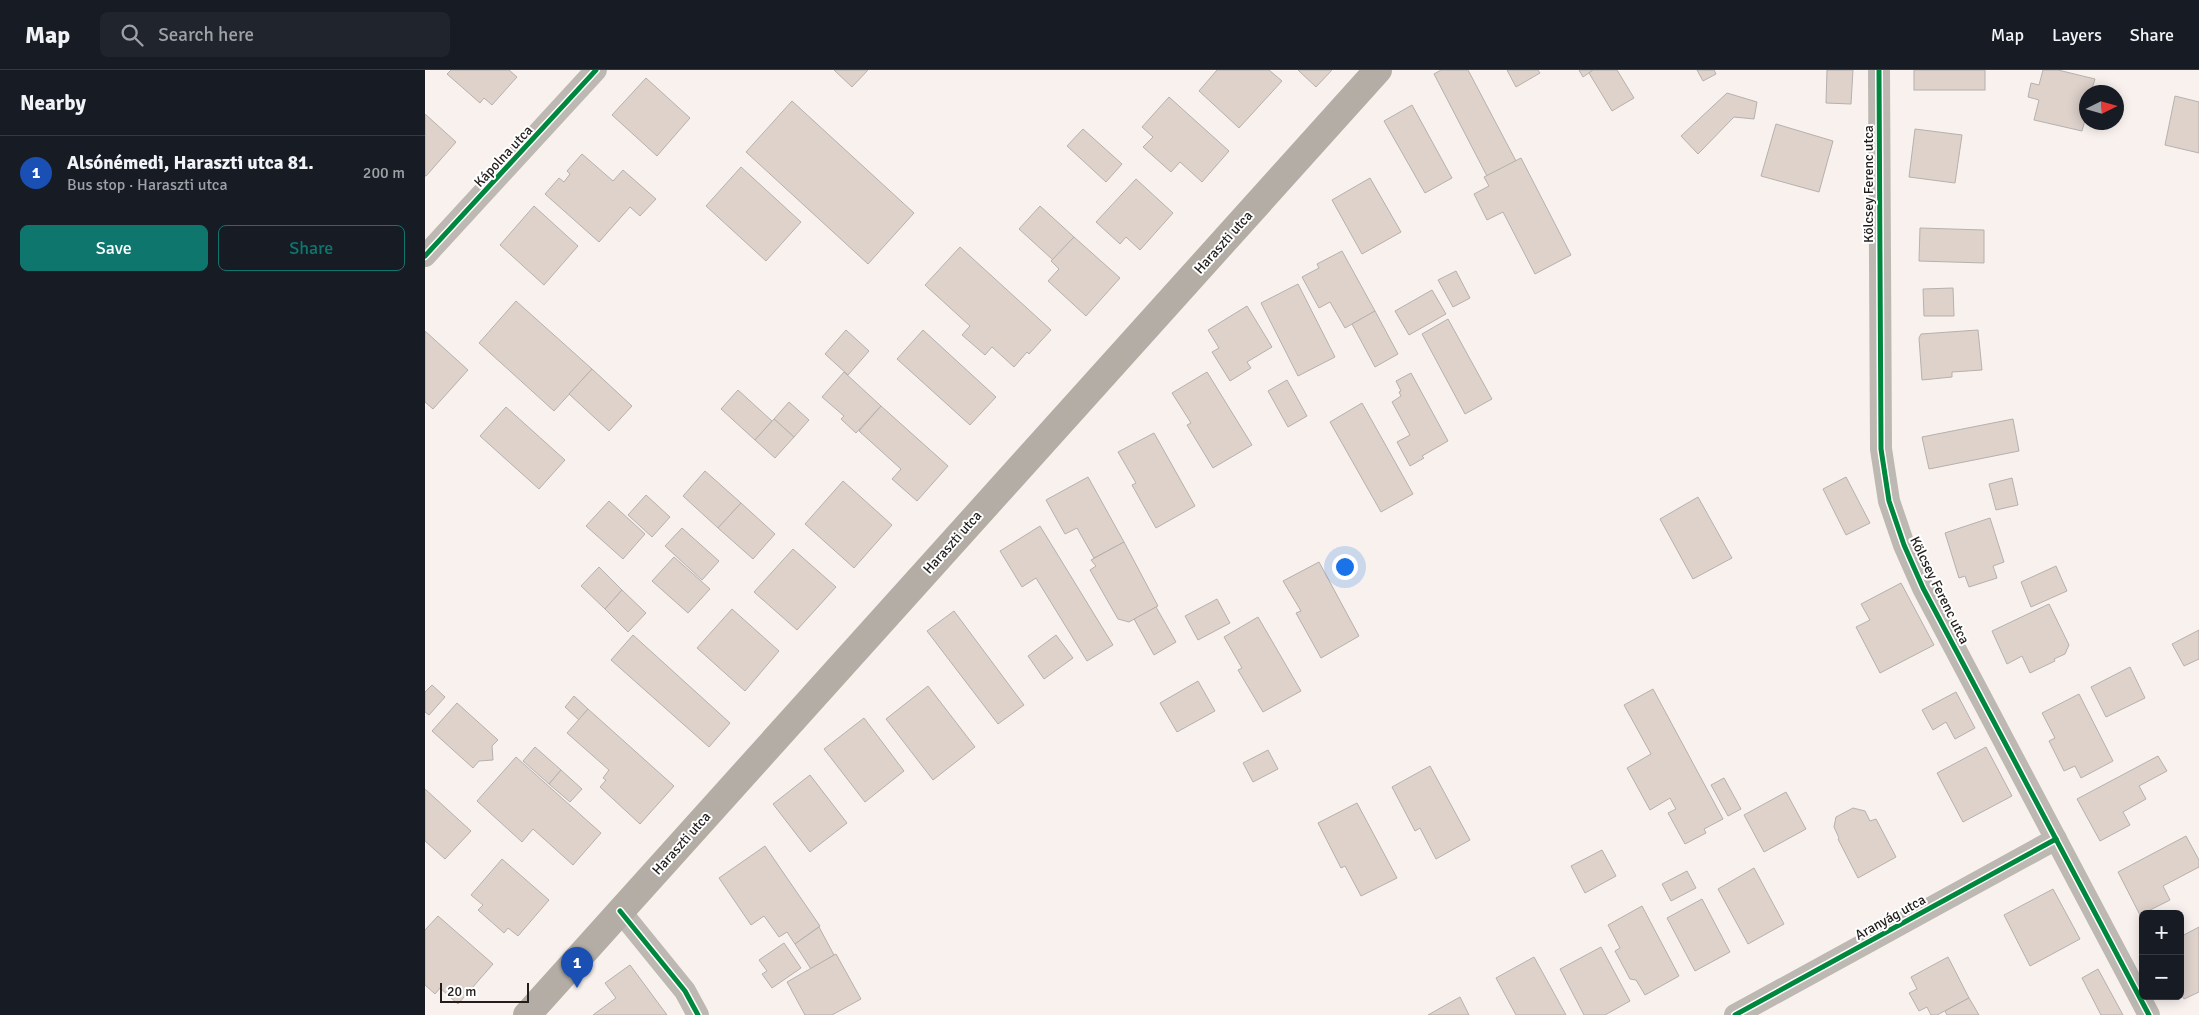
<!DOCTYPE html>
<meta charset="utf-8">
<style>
:root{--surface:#171b24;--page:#20242c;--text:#f1f3f6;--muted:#9ea1a6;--line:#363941;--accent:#0f766e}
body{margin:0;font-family:Signika,sans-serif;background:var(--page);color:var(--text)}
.controls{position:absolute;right:15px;bottom:15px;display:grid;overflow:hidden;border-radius:8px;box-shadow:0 2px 12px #0003}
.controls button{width:45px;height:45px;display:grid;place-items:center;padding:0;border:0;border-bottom:1px solid var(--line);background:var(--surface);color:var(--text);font:25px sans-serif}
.compass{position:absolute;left:1654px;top:15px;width:45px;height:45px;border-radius:50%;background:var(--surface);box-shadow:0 2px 12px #0003;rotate:85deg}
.scale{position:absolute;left:15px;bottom:12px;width:89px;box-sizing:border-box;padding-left:5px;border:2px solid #221e1c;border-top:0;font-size:14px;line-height:18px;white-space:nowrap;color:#221e1c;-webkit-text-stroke:4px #fff;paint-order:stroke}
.you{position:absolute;left:919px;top:496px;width:18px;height:18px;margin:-12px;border:4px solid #fff;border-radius:50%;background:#1a73e8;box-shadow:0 0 0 8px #1a73e833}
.badge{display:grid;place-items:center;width:32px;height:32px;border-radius:50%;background:var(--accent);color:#fff;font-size:16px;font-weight:700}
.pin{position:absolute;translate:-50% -41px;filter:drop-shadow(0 1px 2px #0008)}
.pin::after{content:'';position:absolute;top:26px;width:18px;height:15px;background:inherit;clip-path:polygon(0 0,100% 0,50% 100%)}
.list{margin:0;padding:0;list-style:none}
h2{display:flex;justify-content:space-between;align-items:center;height:65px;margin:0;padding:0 20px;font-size:21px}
h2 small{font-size:16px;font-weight:400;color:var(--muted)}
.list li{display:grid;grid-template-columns:32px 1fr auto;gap:15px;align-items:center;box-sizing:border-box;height:75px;padding:0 20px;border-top:1px solid var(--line)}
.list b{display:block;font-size:19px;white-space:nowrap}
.list p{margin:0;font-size:16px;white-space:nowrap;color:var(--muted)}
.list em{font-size:16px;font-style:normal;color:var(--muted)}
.actions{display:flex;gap:10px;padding:15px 20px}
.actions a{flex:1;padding:11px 0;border:1px solid var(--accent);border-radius:8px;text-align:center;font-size:18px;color:var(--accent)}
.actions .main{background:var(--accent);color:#fff}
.icon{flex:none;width:28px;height:28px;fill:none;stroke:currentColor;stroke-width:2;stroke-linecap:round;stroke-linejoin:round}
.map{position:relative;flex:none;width:1774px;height:945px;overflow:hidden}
header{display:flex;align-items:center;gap:30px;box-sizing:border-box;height:70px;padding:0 25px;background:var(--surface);border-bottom:1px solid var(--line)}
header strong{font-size:24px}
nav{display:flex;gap:28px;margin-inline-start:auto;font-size:18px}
.search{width:350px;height:45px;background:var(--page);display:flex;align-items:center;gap:12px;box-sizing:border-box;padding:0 18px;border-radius:8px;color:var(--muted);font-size:19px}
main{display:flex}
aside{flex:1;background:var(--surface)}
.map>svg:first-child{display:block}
.building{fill:#ded2cb;stroke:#b6b1ae}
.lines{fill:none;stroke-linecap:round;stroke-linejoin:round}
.minor{stroke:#bdb8b2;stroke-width:22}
.secondary{stroke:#b3ada6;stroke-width:28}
.cycleway-casing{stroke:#fff;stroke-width:8}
.cycleway{stroke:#00873e;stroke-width:5}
.labels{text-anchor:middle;stroke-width:4;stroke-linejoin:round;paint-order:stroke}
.street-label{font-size:14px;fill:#221e1c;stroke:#fff}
</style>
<header>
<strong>Map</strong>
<div class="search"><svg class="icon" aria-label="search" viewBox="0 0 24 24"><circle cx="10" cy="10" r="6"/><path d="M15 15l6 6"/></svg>Search here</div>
<nav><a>Map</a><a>Layers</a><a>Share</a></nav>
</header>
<main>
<aside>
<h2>Nearby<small></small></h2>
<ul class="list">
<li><span class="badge" style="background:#1a4fb4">1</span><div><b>Alsónémedi, Haraszti utca 81.</b><p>Bus stop · Haraszti utca</p></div><em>200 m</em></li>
</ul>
<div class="actions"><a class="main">Save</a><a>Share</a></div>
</aside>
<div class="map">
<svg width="1774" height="945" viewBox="0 0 1774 945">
<rect width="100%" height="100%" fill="#f8f1ed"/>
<!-- building -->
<g class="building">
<path d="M26,0H84L92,7L67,35L59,28L55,33L22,4Z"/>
<path d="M409,0H443L427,17Z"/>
<path d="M792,0H844L857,11L814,58L774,21Z"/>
<path d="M873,0H907L891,17Z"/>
<path d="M1016,0H1043L1091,91L1062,106L1009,4Z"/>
<path d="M1082,0H1113L1115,3L1091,17Z"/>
<path d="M1154,0H1168L1158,7Z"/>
<path d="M1168,0H1192L1209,28L1187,41L1164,3Z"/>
<path d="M1272,0H1289L1291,4L1278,11Z"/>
<path d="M1402,0H1428L1426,34L1401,33Z"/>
<rect x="1489" y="0" width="71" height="20"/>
<path d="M1618,0H1633L1670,9L1666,22H1662V43L1657,61L1609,50L1614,30L1603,27L1606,13L1614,15Z"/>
<path d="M221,8L265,48L232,86L187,45Z"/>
<path d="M1302,23L1332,32L1329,49L1309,47L1273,84L1256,66Z"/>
<path d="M1750,26L1774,32V83L1740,75Z"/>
<path d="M744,27L804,81L777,112L755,92L746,102L718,77L728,67L717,57Z"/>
<path d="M367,31L489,143L443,194L321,82Z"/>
<path d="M987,35L1027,108L1000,123L959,51Z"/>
<path d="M0,44L31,72L1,106H0Z"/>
<path d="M1351,54L1408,71L1394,122L1336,106Z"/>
<path d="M658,59L697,94L681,112L642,76Z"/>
<path d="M1490,59L1537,65L1530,113L1484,107Z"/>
<path d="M157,84L188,111L198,100L231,129L215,146L205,137L174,172L120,124L134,108L139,112L145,104L142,101Z"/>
<path d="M1096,88L1146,185L1110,204L1078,142L1062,150L1049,124L1064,116L1059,107Z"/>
<path d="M316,97L376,152L341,191L281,136Z"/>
<path d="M945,108L976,162L937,184L907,130Z"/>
<path d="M711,109L748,143L715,180L701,167L695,174L671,152Z"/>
<path d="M109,136L153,176L119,215L75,175Z"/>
<path d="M615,136L649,167L628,190L594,159Z"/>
<path d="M1495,158L1559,160V193L1494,191Z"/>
<path d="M649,167L695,208L661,246L623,211L634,199L626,191Z"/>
<path d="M535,177L626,260L604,284L602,282L589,297L567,277L560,285L537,265L545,256L500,215Z"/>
<path d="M917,181L950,241L920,258L905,232L894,238L877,207L894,198L892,194Z"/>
<path d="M1031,201L1045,228L1028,237L1013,210Z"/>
<path d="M873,214L910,287L873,306L836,233Z"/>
<path d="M1528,218L1529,246H1499L1498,219Z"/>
<path d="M1007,220L1021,244L984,265L970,241Z"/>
<path d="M91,231L167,299L129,341L54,273Z"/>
<path d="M822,236L847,277L822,292L826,298L805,311L787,282L794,278L783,260Z"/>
<path d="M950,241L973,284L950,297L927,254Z"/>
<path d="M1023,249L1067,329L1040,344L997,264Z"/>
<path d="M421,260L444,281L423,305L400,284Z"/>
<path d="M498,260L571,327L545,355L472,289Z"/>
<path d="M1553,260L1557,300L1527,302V307L1497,310L1494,268L1496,264Z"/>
<path d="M0,261L43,300L8,339L0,332Z"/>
<path d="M167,299L207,336L184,361L144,324Z"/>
<path d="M419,302L456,336L431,363L416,349L419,346L397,327Z"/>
<path d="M782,302L827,375L788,398L762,355L766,353L747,323Z"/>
<path d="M986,303L1023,371L997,386L999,388L985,396L972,372L985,365L967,332L976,326L974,322L976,321L971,311Z"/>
<path d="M862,310L882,346L863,357L843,321Z"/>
<path d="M313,320L347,351L330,370L296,339Z"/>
<path d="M364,332L384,350L369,367L349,349Z"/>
<path d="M937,333L988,424L956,442L905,352Z"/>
<path d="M456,336L523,396L492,431L467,409L476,399L434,361Z"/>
<path d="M81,337L140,390L114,419L55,366Z"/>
<path d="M349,349L369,367L350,388L330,370Z"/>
<path d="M1588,349L1594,381L1504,399L1497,367Z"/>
<path d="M729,363L770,436L731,458L707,415L711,413L693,382Z"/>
<path d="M280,401L316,433L293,458L258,426Z"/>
<path d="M663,407L699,472L669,488L652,458L640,464L621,430Z"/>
<path d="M1421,407L1445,453L1421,465L1398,419Z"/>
<path d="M1587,408L1593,435L1571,440L1564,414Z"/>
<path d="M418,411L467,455L429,498L380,454Z"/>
<path d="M221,425L245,447L227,467L203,445Z"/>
<path d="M1273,427L1307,488L1268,509L1235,449Z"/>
<path d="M184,431L220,464L198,489L161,456Z"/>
<path d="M316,433L350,464L328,489L293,458Z"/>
<path d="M1565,448L1579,492L1568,496L1572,508L1544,517L1540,506L1534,508L1520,463Z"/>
<path d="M615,456L688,575L662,591L611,508L597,517L575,481Z"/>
<path d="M257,458L294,491L277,510L240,476Z"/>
<path d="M699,472L733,536L704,552L693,549L665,500L671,496L666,490Z"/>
<path d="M368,479L411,517L372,560L329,522Z"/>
<path d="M249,487L285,519L263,543L227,511Z"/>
<path d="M894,492L934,566L896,588L871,543L876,541L858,511Z"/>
<path d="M1631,496L1642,521L1606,537L1596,512Z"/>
<path d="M174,497L197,520L180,539L156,516Z"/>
<path d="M1476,513L1509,575L1455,603L1431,557L1445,550L1436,534Z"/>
<path d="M197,520L221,543L203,562L180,539Z"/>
<path d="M792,529L805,553L773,570L760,546Z"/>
<path d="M1624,534L1644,575L1640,584L1629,589L1630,591L1605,603L1597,586L1582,594L1567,561Z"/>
<path d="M731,537L751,572L729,585L709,549Z"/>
<path d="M307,539L354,581L320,621L272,578Z"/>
<path d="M529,541L599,635L573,654L502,561Z"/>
<path d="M833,547L876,621L838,642L813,600L817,598L799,567Z"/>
<path d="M1774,560V589L1759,596L1747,574Z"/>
<path d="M208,565L305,653L284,677L186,590Z"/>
<path d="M631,565L648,588L619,609L603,586Z"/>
<path d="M1705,597L1720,628L1681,647L1666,617Z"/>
<path d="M773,611L790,641L752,662L735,633Z"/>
<path d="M7,615L20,627L4,645L0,642V622Z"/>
<path d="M503,616L550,677L508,710L461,649Z"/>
<path d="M1228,619L1298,749L1279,759L1281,763L1260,774L1243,743L1251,739L1245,728L1225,740L1202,698L1226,684L1199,635Z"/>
<path d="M1531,622L1550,658L1530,669L1521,652L1508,660L1497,640Z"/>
<path d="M1654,624L1688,691L1656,708L1650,696L1639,701L1624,671L1630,668L1617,643Z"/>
<path d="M149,626L163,639L154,650L140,637Z"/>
<path d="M32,633L73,670L67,676L68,690L54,691L48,698L7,661Z"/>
<path d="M163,639L249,716L215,754L175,717L181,710L178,708L184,700L142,663Z"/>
<path d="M439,648L479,701L440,732L399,679Z"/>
<path d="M110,677L136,700L124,714L98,691Z"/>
<path d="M1561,677L1587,726L1538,752L1512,703Z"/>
<path d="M843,680L853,699L828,712L818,693Z"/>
<path d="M1733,686L1742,701L1714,716L1721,729L1698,742L1705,755L1675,771L1652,729Z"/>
<path d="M91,687L176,763L148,795L108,759L97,772L52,731Z"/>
<path d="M1005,696L1045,770L1011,789L995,758L990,761L967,717Z"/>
<path d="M136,700L157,719L145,732L124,714Z"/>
<path d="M385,705L422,753L385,782L348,734Z"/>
<path d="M1299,708L1316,739L1303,746L1286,715Z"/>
<path d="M0,719L46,761L20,789L0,771Z"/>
<path d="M1361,722L1381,759L1339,782L1319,745Z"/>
<path d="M932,733L972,808L936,826L920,796L916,798L893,753Z"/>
<path d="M1428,738L1440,741L1445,751L1451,749L1471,787L1433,808L1413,769L1414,768L1409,757L1411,747Z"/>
<path d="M1761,766L1774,790V797L1738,816L1745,830L1715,845L1693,802Z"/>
<path d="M340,776L395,856L370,874L362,862L354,867L339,846L326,855L294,808Z"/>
<path d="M1177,780L1191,806L1160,823L1146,796Z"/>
<path d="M77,789L124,830L93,866L83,858L79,863L53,840L58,835L46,825Z"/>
<path d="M1329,798L1359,854L1323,874L1293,819Z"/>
<path d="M1262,801L1271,818L1246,831L1237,814Z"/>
<path d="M1628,819L1655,869L1605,896L1579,845Z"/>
<path d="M1277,829L1305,882L1270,901L1242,848Z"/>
<path d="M1217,836L1254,906L1220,925L1211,910L1205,909L1190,881L1195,878L1183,855Z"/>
<path d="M13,846L68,894L33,934L15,918L10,924L0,915V860Z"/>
<path d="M394,857L409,885L386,899L370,874Z"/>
<path d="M1774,857V922L1759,929L1755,922V867Z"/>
<path d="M359,873L376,898L347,918L337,904L342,901L334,890Z"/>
<path d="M1176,877L1205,931L1180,945H1159L1135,899Z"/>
<path d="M411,884L436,929L407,945H380L362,912Z"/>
<path d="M1109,887L1141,945H1091L1071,908Z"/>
<path d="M1523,887L1544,928L1512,945H1506L1502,937L1494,941L1484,923L1492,919L1486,907Z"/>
<path d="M205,895L242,945H168L191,928L180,913Z"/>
<path d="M1673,899L1698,945H1676L1657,908Z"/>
<path d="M1035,927L1044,945H1003Z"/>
<path d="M1544,928L1554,945H1522L1520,941Z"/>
</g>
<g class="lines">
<!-- minor -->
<g class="minor">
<path d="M1454,0L1456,379L1464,431L1479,475L1498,518L1724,945"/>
<path d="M0,186L171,0"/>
<path d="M195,841L260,921L273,945"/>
<path d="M1310,945L1631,769"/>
</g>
<!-- secondary -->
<path class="secondary" d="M102,945L953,0"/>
<defs>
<g id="cycleway">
<path d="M1454,0L1456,379L1464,431L1479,475L1498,518L1724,945"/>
<path d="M0,186L171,0"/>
<path d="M195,841L260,921L273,945"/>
<path d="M1310,945L1631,769"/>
</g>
</defs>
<!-- cycleway casing -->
<use href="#cycleway" class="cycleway-casing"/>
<!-- cycleway -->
<use href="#cycleway" class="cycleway"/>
</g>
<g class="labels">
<!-- street labels -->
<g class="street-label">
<text transform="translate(78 86) rotate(-47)" y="5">Kápolna utca</text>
<text transform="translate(1443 114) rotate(-90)" y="5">Kölcsey Ferenc utca</text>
<text transform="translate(798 172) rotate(-48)" y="5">Haraszti utca</text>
<text transform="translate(527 472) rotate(-48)" y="5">Haraszti utca</text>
<text transform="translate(1515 520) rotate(64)" y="5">Kölcsey Ferenc utca</text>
<text transform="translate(256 773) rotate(-48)" y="5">Haraszti utca</text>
<text transform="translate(1465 847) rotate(-29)" y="5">Aranyág utca</text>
</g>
</g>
</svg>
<div class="controls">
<button>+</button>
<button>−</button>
</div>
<svg class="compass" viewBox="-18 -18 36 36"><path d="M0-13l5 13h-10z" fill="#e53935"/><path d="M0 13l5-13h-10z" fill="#9ea1a6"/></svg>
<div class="scale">20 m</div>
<div class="you"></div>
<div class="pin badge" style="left:152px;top:918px;background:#1a4fb4">1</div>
</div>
</main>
